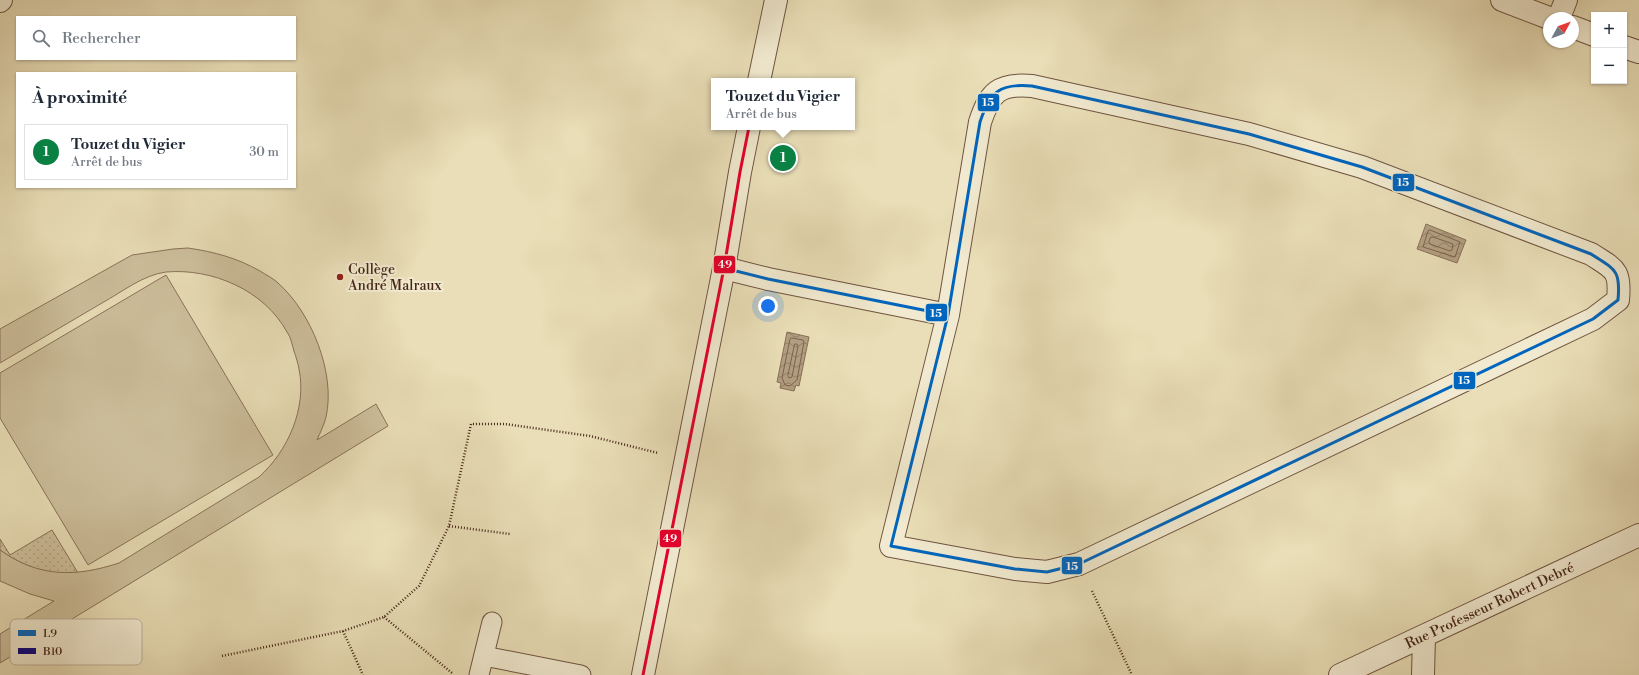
<!DOCTYPE html>
<html lang="fr">
<meta charset="utf-8">
<style>
:root{--surface:#fff;--page:#f2f2f3;--text:#1f2937;--muted:#747a83;--line:#e0e1e3;--accent:#0b8043}
body{margin:0;font-family:"Libre Bodoni",serif;background:var(--page);color:var(--text)}
.controls{position:absolute;right:12px;top:12px;display:grid;overflow:hidden;border-radius:0px;box-shadow:0 1px 3px #0004}
.controls button{width:36px;height:36px;display:grid;place-items:center;padding:0;border:0;border-bottom:1px solid var(--line);background:var(--surface);color:var(--text);font:20px sans-serif}
.compass{position:absolute;left:1543px;top:12px;width:36px;height:36px;border-radius:50%;background:var(--surface);box-shadow:0 1px 3px #0004;rotate:49deg}
.you{position:absolute;left:768px;top:306px;width:14px;height:14px;margin:-10px;border:3px solid #fff;border-radius:50%;background:#1a73e8;box-shadow:0 0 0 6px #1a73e833}
.badge{display:grid;place-items:center;width:26px;height:26px;border-radius:50%;background:var(--accent);color:#fff;font-size:13px;font-weight:700}
.pin{position:absolute;translate:-50% -50%;border:2px solid #fff;box-shadow:0 1px 4px #0006}
.popup{position:absolute;left:711px;top:78px;width:144px;height:52px;box-sizing:border-box;display:grid;place-content:center;border-radius:0px;background:var(--surface);filter:drop-shadow(0 1px 3px #0005);font-size:13px;white-space:nowrap;color:var(--muted)}
.popup b{font-size:15px;color:var(--text)}
.popup::after{content:'';position:absolute;left:50%;top:100%;margin-left:-8px;border:8px solid transparent;border-top-color:var(--surface)}
.list{margin:0;padding:0;list-style:none}
h2{display:flex;justify-content:space-between;align-items:center;height:52px;margin:0;padding:0 16px;font-size:17px}
h2 small{font-size:13px;font-weight:400;color:var(--muted)}
.list li{display:grid;grid-template-columns:26px 1fr auto;gap:12px;align-items:center;box-sizing:border-box;height:56px;margin:0 8px 8px;padding:0 8px;border:1px solid var(--line);border-radius:0px}
.list b{display:block;font-size:15px;white-space:nowrap}
.list p{margin:0;font-size:13px;white-space:nowrap;color:var(--muted)}
.list em{font-size:13px;font-style:normal;color:var(--muted)}
.icon{flex:none;width:22px;height:22px;fill:none;stroke:currentColor;stroke-width:2;stroke-linecap:round;stroke-linejoin:round}
.map{position:relative;flex:none;width:1639px;height:675px;overflow:hidden}
.search{position:absolute;background:var(--surface);box-shadow:0 1px 3px #0004;left:16px;top:16px;width:280px;height:44px;display:flex;align-items:center;gap:10px;box-sizing:border-box;padding:0 14px;border-radius:0px;color:var(--muted);font-size:15px}
.panel{position:absolute;background:var(--surface);box-shadow:0 1px 3px #0004;left:16px;top:72px;width:280px;height:116px;border-radius:0px}
.map>svg:first-child{display:block}
.grass{fill:url(#grass-dots);stroke:#8a725a}
.garden{fill:#cdbf9c;stroke:#8a725a}
.water{fill:url(#water-waves);stroke:#876f57}
.lines{fill:none;stroke-linecap:round;stroke-linejoin:round}
.shore{stroke:#7c624c;stroke-width:1}
.lane-casing{stroke:#6f543f;stroke-width:21}
.street-casing{stroke:#6f543f;stroke-width:24}
.path{stroke:#462617;stroke-width:2.5;stroke-dasharray:1 2;stroke-linecap:butt}
.lane{stroke:#f1ead0;stroke-width:19}
.street{stroke:#f1ead0;stroke-width:22}
.bus-1-casing{stroke:#f1ead0;stroke-width:6}
.bus-2-casing{stroke:#f1ead0;stroke-width:6}
.bus-1{stroke:#0065bd;stroke-width:3}
.bus-2{stroke:#e4002b;stroke-width:3}
.poi-dot{fill:#8f2418;stroke:#f1ead0;stroke-width:1.5}
.labels{text-anchor:middle;stroke-width:4;stroke-linejoin:round;paint-order:stroke}
.poi-label{font-size:14px;fill:#462617;stroke:#f1ead0;text-anchor:start}
.street-label{font-size:14px;fill:#462617;stroke:#f1ead0}
.key{fill:#f1ead0;stroke:#beaf98;stroke-width:1}
.key-label{font-size:11px;fill:#462617}
.line-badge{stroke:#f1ead0;stroke-width:1.5}
.badge-label{font-size:11px;text-anchor:middle;font-weight:bold;fill:#fff}
</style>
<div class="map">
<svg width="1639" height="675" viewBox="0 0 1639 675">
<defs>
<pattern id="grass-dots" width="8" height="8" patternUnits="userSpaceOnUse"><rect width="8" height="8" fill="#cdbf9c"/><path d="M2 2h.1M6 6h.1" fill="none" stroke="#b1a486" stroke-width="1.8" stroke-linecap="round"/></pattern>
<pattern id="water-waves" width="16" height="10" patternUnits="userSpaceOnUse"><rect width="16" height="10" fill="#b29f81"/><path d="M0 5q4-4 8 0t8 0" fill="none" stroke="#938169"/></pattern>
</defs>
<rect width="100%" height="100%" fill="#e9deb7"/>
<filter id="stains"><feTurbulence type="fractalNoise" baseFrequency=".005" numOctaves="4"/><feColorMatrix values="0 0 0 0 .2 0 0 0 0 .09 0 0 0 0 .02 0 0 0 .5 -.17"/></filter>
<radialGradient id="worn" r=".72"><stop offset=".6" stop-color="#630" stop-opacity="0"/><stop offset="1" stop-color="#630" stop-opacity=".3"/></radialGradient>
<!-- grass -->
<path class="grass" d="M52,530L78,573C70,573 63,574 55,573C36,571 15,561 0,550V539L10,555Z"/>
<!-- garden -->
<g class="garden">
<path d="M188,248C215,252 237,258 260,271C266,275 273,278 278,283C311,312 336,373 326,417C324,425 320,433 317,440L376,404L388,426L0,663V634L54,601L30,594L0,581V550C39,578 76,577 119,563L259,477C288,451 307,408 299,369C298,363 296,357 294,351C292,345 291,337 287,332C264,290 212,268 166,272C143,275 122,292 102,303C68,323 34,343 0,363V329L132,255L173,249Z"/>
<path d="M166,275L273,455L88,565L0,418V373Z"/>
</g>
<!-- water -->
<g class="water">
<path d="M1426,224L1466,240L1457,263L1417,249Z"/>
<path d="M787,332L809,337L799,386L796,385L794,391L780,388L781,383L777,382Z"/>
</g>
<g class="lines">
<!-- shore -->
<g class="shore">
<path d="M1430,230L1460,242L1455,257L1423,247L1428,231Z"/>
<path d="M1431,237H1433L1453,244L1452,250L1450,251L1430,244L1429,242Z"/>
<path d="M792,338L803,340L804,342L797,380L790,386L785,385L782,378L790,339Z"/>
<path d="M795,344H797L798,346L792,377L789,378L788,376Z"/>
</g>
<defs>
<g id="lane">
<path d="M484,656L581,675"/>
<path d="M479,675L492,622"/>
</g>
<g id="street">
<path d="M1502,0L1549,18"/>
<path d="M0,1L1,0"/>
<path d="M1559,18L1566,0"/>
<path d="M1573,27L1594,35"/>
<path d="M1624,47L1639,52"/>
<path d="M759,81L776,0"/>
<path d="M724,268L768,279L948,315L891,546L1015,569L1047,572L1079,564L1593,319L1618,300C1621,269 1614,269 1591,254L1362,167L1249,134L1032,86C999,83 990,92 980,122L948,315"/>
<path d="M643,675L724,268L740,172L749,127"/>
<path id="s1" d="M1340,675L1639,535"/>
<path d="M1423,675L1424,637"/>
</g>
</defs>
<!-- lane casing -->
<use href="#lane" class="lane-casing"/>
<!-- street casing -->
<use href="#street" class="street-casing"/>
<!-- path -->
<g class="path">
<path d="M449,526L510,534"/>
<path d="M1092,591L1132,675"/>
<path d="M384,617L452,673"/>
<path d="M343,631L363,675"/>
<path d="M222,656L343,631L384,617L419,586L449,526L471,424H505L590,436L658,453"/>
</g>
<!-- lane -->
<use href="#lane" class="lane"/>
<!-- street -->
<use href="#street" class="street"/>
<defs>
<path id="bus-1" d="M724,268L768,279L948,315L891,546L1015,569L1047,572L1079,564L1593,319L1618,300C1621,269 1614,269 1591,254L1362,167L1249,134L1032,86C999,83 990,92 980,122L948,315"/>
<path id="bus-2" d="M643,675L724,268L740,172L749,127"/>
</defs>
<!-- bus-1 casing -->
<use href="#bus-1" class="bus-1-casing"/>
<!-- bus-2 casing -->
<use href="#bus-2" class="bus-2-casing"/>
<!-- bus-1 -->
<use href="#bus-1" class="bus-1"/>
<!-- bus-2 -->
<use href="#bus-2" class="bus-2"/>
</g>
<!-- markers -->
<circle class="poi-dot" cx="340" cy="277" r="4"/>
<g class="labels">
<!-- poi labels -->
<g class="poi-label">
<text x="348" y="274">Collège<tspan x="348" dy="16">André Malraux</tspan></text>
</g>
<!-- street labels -->
<g class="street-label">
<text dy="5" stroke="none"><textPath href="#s1" startOffset="165">Rue Professeur Robert Debré</textPath></text>
</g>
</g>
<!-- legend -->
<rect x="10" y="619" width="132" height="46" rx="6" class="key"/>
<rect x="18" y="630" width="18" height="6" fill="#0065bd"/>
<rect x="18" y="648" width="18" height="6" fill="#000080"/>
<g class="key-label">
<text x="43" y="637">L9</text>
<text x="43" y="655">B10</text>
</g>
<g class="line-badge">
<rect x="977" y="93" width="23" height="19" rx="4" fill="#0065bd"/>
<rect x="1392" y="173" width="23" height="19" rx="4" fill="#0065bd"/>
<rect x="713" y="255" width="23" height="19" rx="4" fill="#e4002b"/>
<rect x="925" y="303" width="23" height="19" rx="4" fill="#0065bd"/>
<rect x="1453" y="371" width="23" height="19" rx="4" fill="#0065bd"/>
<rect x="659" y="529" width="23" height="19" rx="4" fill="#e4002b"/>
<rect x="1061" y="556" width="22" height="19" rx="4" fill="#0065bd"/>
</g>
<g class="badge-label">
<text x="988" y="106">15</text>
<text x="1403" y="186">15</text>
<text x="725" y="268">49</text>
<text x="936" y="317">15</text>
<text x="1464" y="384">15</text>
<text x="670" y="542">49</text>
<text x="1072" y="570">15</text>
</g>
<rect width="100%" height="100%" filter="url(#stains)"/>
<rect width="100%" height="100%" fill="url(#worn)"/>
</svg>
<div class="controls">
<button>+</button>
<button>−</button>
</div>
<svg class="compass" viewBox="-18 -18 36 36"><path d="M0-13l5 13h-10z" fill="#e53935"/><path d="M0 13l5-13h-10z" fill="#747a83"/></svg>
<div class="you"></div>
<div class="pin badge" style="left:783px;top:158px">1</div>
<div class="popup"><b>Touzet du Vigier</b>Arrêt de bus</div>
<div class="search"><svg class="icon" aria-label="search" viewBox="0 0 24 24"><circle cx="10" cy="10" r="6"/><path d="M15 15l6 6"/></svg>Rechercher</div>
<section class="panel">
<h2>À proximité<small></small></h2>
<ul class="list">
<li><span class="badge">1</span><div><b>Touzet du Vigier</b><p>Arrêt de bus</p></div><em>30 m</em></li>
</ul>
</section>
</div>
